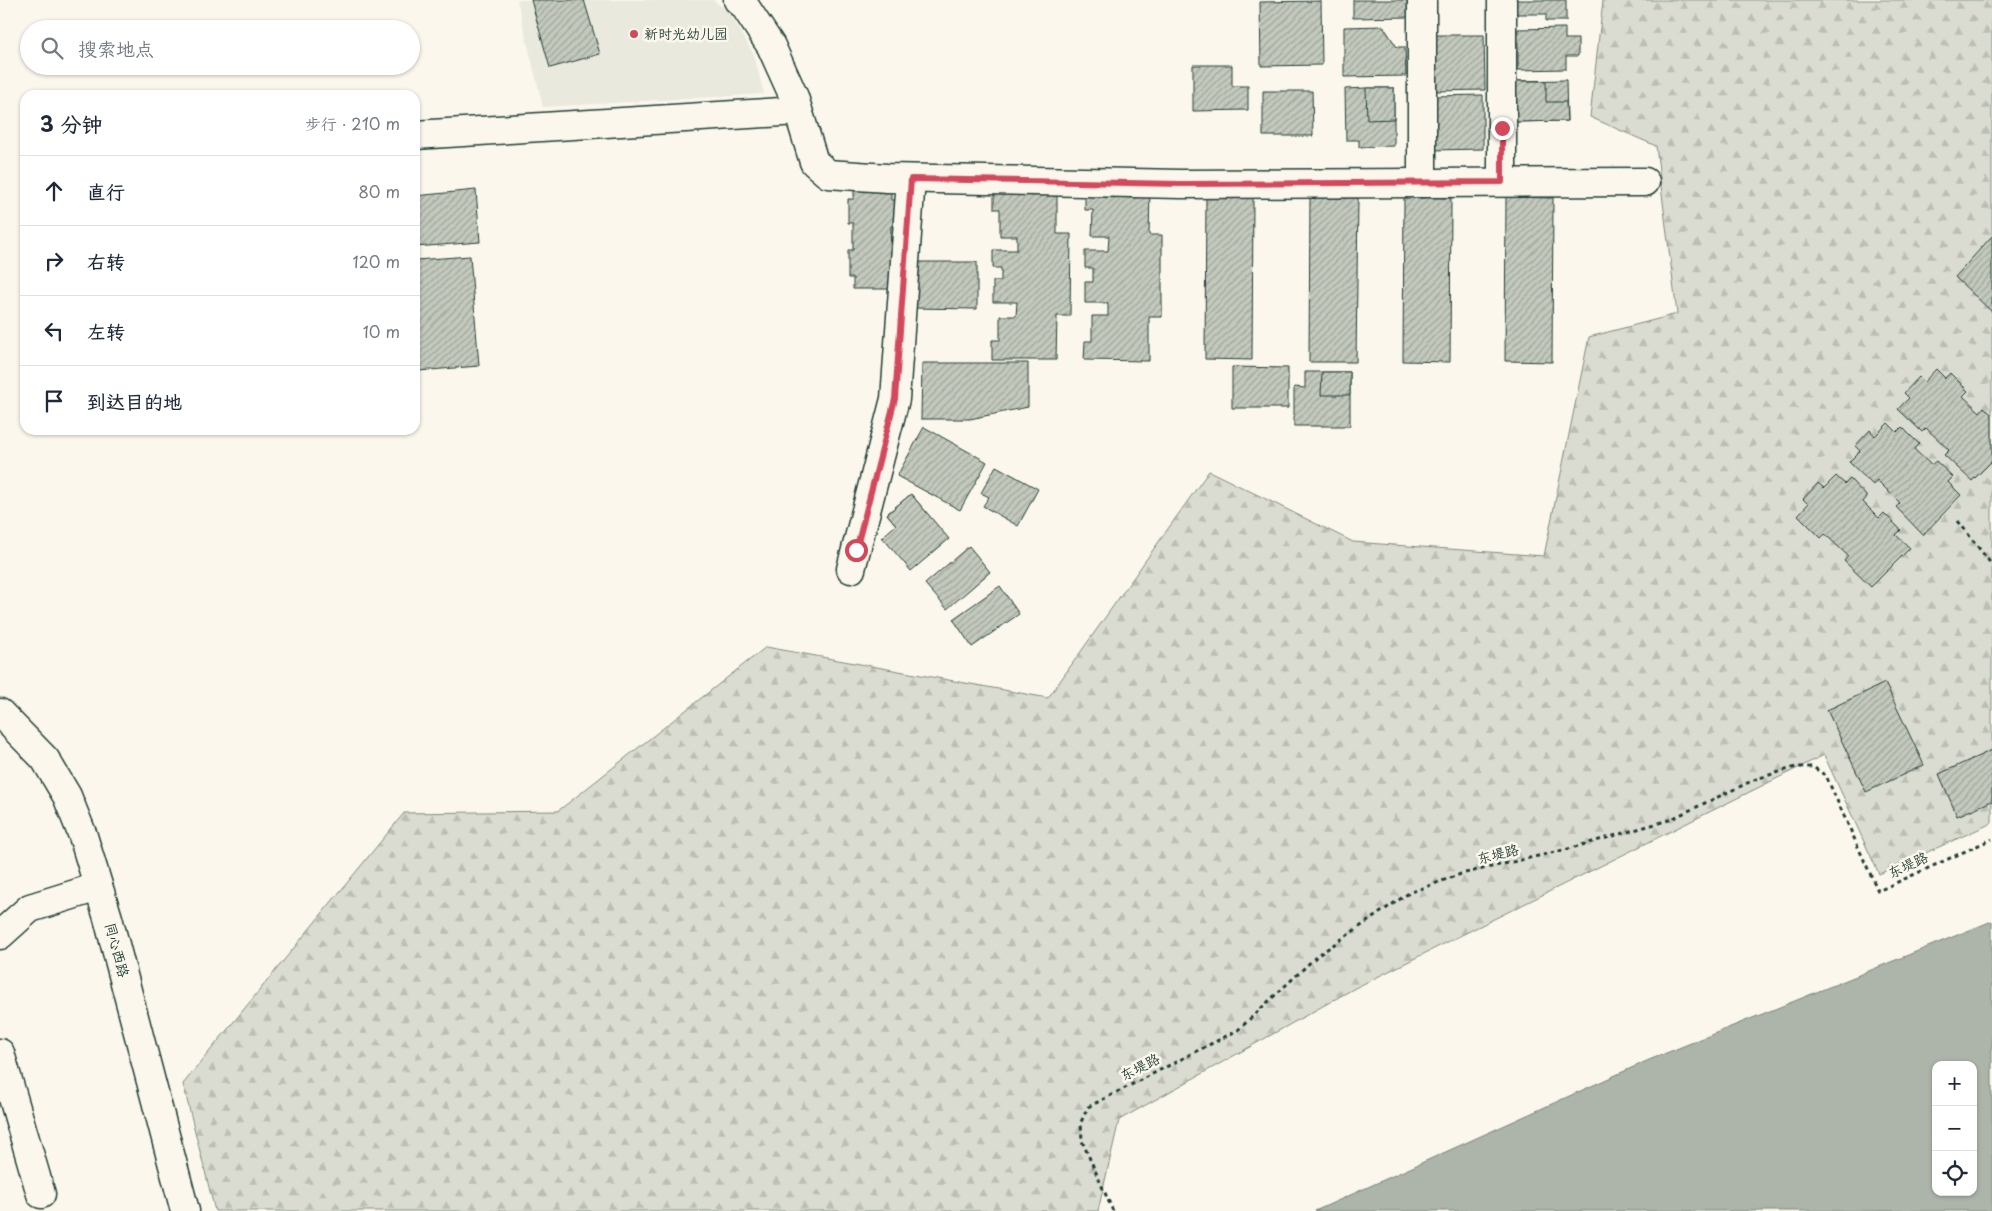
<!DOCTYPE html>
<html lang="zh">
<meta charset="utf-8">
<style>
:root{--surface:#fff;--page:#f6f6f7;--text:#1f2937;--muted:#747a83;--line:#e0e1e3}
body{margin:0;font-family:"Playpen Sans","LXGW WenKai TC",sans-serif;background:var(--page);color:var(--text)}
.controls{position:absolute;right:15px;bottom:15px;display:grid;overflow:hidden;border-radius:10px;box-shadow:0 1px 4px #0004}
.controls button{width:45px;height:45px;display:grid;place-items:center;padding:0;border:0;border-bottom:1px solid var(--line);background:var(--surface);color:var(--text);font:25px sans-serif}
.stop{position:absolute;width:15px;height:15px;margin:-11px;border:4px solid #d1495b;border-radius:50%;background:#fff}
.stop.end{background:#d1495b;border-color:#fff;box-shadow:0 1px 5px #0008}
.list{margin:0;padding:0;list-style:none}
h2{display:flex;justify-content:space-between;align-items:center;height:65px;margin:0;padding:0 20px;font-size:21px}
h2 small{font-size:16px;font-weight:400;color:var(--muted)}
.list li{display:grid;grid-template-columns:32px 1fr auto;gap:15px;align-items:center;box-sizing:border-box;height:70px;padding:0 20px;border-top:1px solid var(--line)}
.list b{display:block;font-size:19px;white-space:nowrap}
.list em{font-size:16px;font-style:normal;color:var(--muted)}
.icon{flex:none;width:28px;height:28px;fill:none;stroke:currentColor;stroke-width:2;stroke-linecap:round;stroke-linejoin:round}
.map{position:relative;flex:none;width:1992px;height:1211px;overflow:hidden}
.search{position:absolute;background:var(--surface);box-shadow:0 1px 4px #0004;left:20px;top:20px;width:400px;height:55px;display:flex;align-items:center;gap:12px;box-sizing:border-box;padding:0 18px;border-radius:28px;color:var(--muted);font-size:19px}
.panel{position:absolute;background:var(--surface);box-shadow:0 1px 4px #0004;left:20px;top:90px;width:400px;height:345px;border-radius:15px}
.map>svg:first-child{display:block}
.built{fill:#eae9de}
.forest{fill:url(#forest-firs);stroke:#7d8c82}
.water{fill:#adb4aa;stroke:#74847b;fill-rule:evenodd}
.building{fill:url(#building-hatch);stroke:#1f3d34}
.lines{fill:none;stroke-linecap:round;stroke-linejoin:round}
.minor-casing{stroke:#1f3d34;stroke-width:31}
.path{stroke:#1f3d34;stroke-width:3;stroke-dasharray:4 4;stroke-linecap:butt}
.minor{stroke:#fbf7ec;stroke-width:28}
.route{stroke:#d1495b;stroke-width:6}
.poi-dot{fill:#d1495b;stroke:#fbf7ec;stroke-width:2}
.labels{text-anchor:middle;stroke-width:5;stroke-linejoin:round;paint-order:stroke}
.poi-label{font-size:14px;fill:#1f3d34;stroke:#fbf7ec;text-anchor:start}
.street-label{font-size:14px;fill:#1f3d34;stroke:#fbf7ec}
</style>
<div class="map">
<svg width="1992" height="1211" viewBox="0 0 1992 1211">
<defs>
<pattern id="forest-firs" width="22" height="20" patternUnits="userSpaceOnUse" patternTransform="scale(1.25)"><rect width="22" height="20" fill="#dbdcd1"/><path d="M5 1l3.5 6h-7zM16 11l3.5 6h-7z" fill="#bcbeb4"/></pattern>
<pattern id="building-hatch" width="6" height="6" patternUnits="userSpaceOnUse" patternTransform="scale(1.25)"><rect width="6" height="6" fill="#c4c9be"/><path d="M-1 1l2-2M0 6l6-6M5 7l2-2" fill="none" stroke="#9fa49b"/></pattern>
</defs>
<rect width="100%" height="100%" fill="#fbf7ec"/>
<filter id="ink" filterUnits="userSpaceOnUse"><feTurbulence type="fractalNoise" baseFrequency=".02" numOctaves="2"/><feDisplacementMap in="SourceGraphic" scale="10" xChannelSelector="R" yChannelSelector="G"/><feConvolveMatrix kernelMatrix="1 2 1 2 8 2 1 2 1" color-interpolation-filters="sRGB"/></filter>
<g filter="url(#ink)">
<!-- built -->
<path class="built" d="M517,0H713L730,13L754,55L764,94L543,107Z"/>
<!-- forest -->
<path class="forest" d="M1603,0H1992V823L1879,874L1824,755L1355,988L1119,1120L1098,1211H215L183,1084L404,813L558,811L766,647L1048,698L1209,471L1353,542L1544,556L1589,337L1677,314L1656,146L1590,117Z"/>
<!-- water -->
<path class="water" d="M1992,921V1211H1315L1649,1060ZM1936,1065H1973V1192H1936Z"/>
<!-- building -->
<g class="building">
<path d="M531,0H584L600,54L550,68Z"/>
<path d="M1353,0H1409V17L1353,18Z"/>
<path d="M1516,0H1566V21H1546V14H1516Z"/>
<path d="M1321,1L1322,65L1261,66L1260,2Z"/>
<path d="M1383,26L1397,47H1405L1406,76L1344,77V27Z"/>
<path d="M1565,28V39H1578V56H1566V69L1518,70V29Z"/>
<path d="M1433,35H1484L1485,90L1434,91Z"/>
<path d="M1193,65H1232V86H1248V110L1193,111Z"/>
<path d="M1566,80L1567,121L1513,122V81Z"/>
<path d="M1513,81H1546V102H1566L1567,121L1513,122Z"/>
<path d="M1366,88H1394V146L1359,147V140H1346L1345,89Z"/>
<path d="M1366,88H1394V119L1367,120Z"/>
<path d="M1263,91H1312L1313,136H1263Z"/>
<path d="M1483,95V149L1432,150V96Z"/>
<path d="M854,184H891V200H901L900,226H891L890,251H900L890,289H853V278H848V250H853V223H848V199H854Z"/>
<path d="M994,189H1057V234H1071L1070,316H1057L1056,360H992V340H1000V316H1016L1017,302H993V281H1001V268H993V250H1017V236H1000V209H994Z"/>
<path d="M1085,189L1150,190L1149,235H1162V317H1149V361L1084,360L1085,341H1092V316H1108V303H1085V282H1093V268H1085V251H1108L1109,236H1092L1093,210H1085Z"/>
<path d="M476,190L480,242L415,247V196Z"/>
<path d="M1206,195L1253,196L1252,360L1205,359Z"/>
<path d="M1404,197L1451,198L1450,362L1403,361Z"/>
<path d="M1506,197L1553,198L1552,362L1505,361Z"/>
<path d="M1310,198H1358L1356,362H1309Z"/>
<path d="M1992,236V312L1955,277Z"/>
<path d="M470,256L479,366L418,371L415,326V260Z"/>
<path d="M913,262H977V309L912,308Z"/>
<path d="M922,363H1028V407L970,419H921Z"/>
<path d="M1232,367L1288,368V408H1232Z"/>
<path d="M1936,369L1945,378L1950,373L1968,391L1963,396L1980,412L1984,407L1992,415V461L1972,481L1944,455L1949,450L1926,428L1922,432L1898,409L1909,398L1904,393L1919,377L1924,382Z"/>
<path d="M1305,372H1350V426H1294V387L1305,388Z"/>
<path d="M1322,372H1350V395H1321Z"/>
<path d="M1888,423L1897,432L1902,427L1919,444L1914,449L1931,465L1936,461L1953,477L1948,482L1961,495L1923,535L1896,507L1900,503L1877,480L1873,485L1849,462L1860,451L1855,446L1870,430L1875,436Z"/>
<path d="M924,427L987,462L960,510L897,476Z"/>
<path d="M996,466L1038,489L1018,526L983,506L989,497L981,493Z"/>
<path d="M1836,476L1845,484L1850,479L1867,497L1863,502L1879,518L1884,513L1901,530L1896,535L1910,548L1871,587L1844,561L1848,556L1825,534L1821,538L1798,515L1808,504L1803,499L1818,483L1824,488Z"/>
<path d="M911,494L930,517L907,538L887,514Z"/>
<path d="M911,494L949,539L911,571L882,537L896,525L887,514Z"/>
<path d="M969,546L990,572L947,609L925,584Z"/>
<path d="M1000,586L1019,614L972,647L953,619Z"/>
<path d="M1885,683L1924,765L1866,792L1827,710Z"/>
<path d="M1992,750V801L1957,816L1939,774Z"/>
</g>
<g class="lines">
<defs>
<g id="minor">
<path d="M738,0L744,5L771,46L794,97L814,162L828,174L887,178L1181,184L1645,182"/>
<path d="M1422,0V183"/>
<path d="M1502,0V182"/>
<path d="M415,135L798,111"/>
<path d="M851,569L895,399L911,179"/>
<path d="M0,713L45,759L67,796L83,836L108,918L185,1211"/>
<path d="M0,935L30,908L98,887"/>
<path d="M0,1053L41,1194"/>
</g>
</defs>
<!-- minor casing -->
<use href="#minor" class="minor-casing"/>
<!-- path -->
<g class="path">
<path d="M1958,521L1992,565"/>
<path d="M1113,1211L1082,1141L1081,1122L1088,1107L1238,1030L1317,956L1409,893L1461,874L1568,849L1669,820L1756,779L1796,767H1813L1826,776L1878,891L1992,839"/>
</g>
<!-- minor -->
<use href="#minor" class="minor"/>
</g>
</g>
<g class="lines" filter="url(#ink)">
<!-- route -->
<path class="route" d="M856,550L895,399L911,179L1181,184L1502,182V128"/>
</g>
<!-- markers -->
<circle class="poi-dot" cx="634" cy="34" r="5"/>
<g class="labels">
<!-- poi labels -->
<g class="poi-label">
<text x="644" y="39">新时光幼儿园</text>
</g>
<!-- street labels -->
<g class="street-label">
<text transform="translate(1498 854) rotate(-14)" y="5">东堤路</text>
<text transform="translate(1908 865) rotate(-25)" y="5">东堤路</text>
<text transform="translate(117 950) rotate(75)" y="5">同心西路</text>
<text transform="translate(1140 1067) rotate(-27)" y="5">东堤路</text>
</g>
</g>
</svg>
<div class="controls">
<button>+</button>
<button>−</button>
<button><svg class="icon" aria-label="locate" viewBox="0 0 24 24"><circle cx="12" cy="12" r="6"/><path d="M12 2v4M12 18v4M2 12h4M18 12h4"/></svg></button>
</div>
<div class="stop" style="left:856px;top:550px"></div>
<div class="stop end" style="left:1502px;top:128px"></div>
<div class="search"><svg class="icon" aria-label="search" viewBox="0 0 24 24"><circle cx="10" cy="10" r="6"/><path d="M15 15l6 6"/></svg>搜索地点</div>
<section class="panel">
<h2>3 分钟<small>步行 · 210 m</small></h2>
<ul class="list">
<li><svg class="icon" aria-label="ahead" viewBox="0 0 24 24"><path d="M12 20V5M6 11l6-6 6 6"/></svg><div><b>直行</b></div><em>80 m</em></li>
<li><svg class="icon" aria-label="right" viewBox="0 0 24 24"><path d="M7 20v-9h11M14 6l5 5-5 5"/></svg><div><b>右转</b></div><em>120 m</em></li>
<li><svg class="icon" aria-label="left" viewBox="0 0 24 24"><path d="M17 20v-9H6M10 6l-5 5 5 5"/></svg><div><b>左转</b></div><em>10 m</em></li>
<li><svg class="icon" aria-label="arrive" viewBox="0 0 24 24"><path d="M6 21V4h12l-3 4 3 4H6"/></svg><div><b>到达目的地</b></div></li>
</ul>
</section>
</div>
